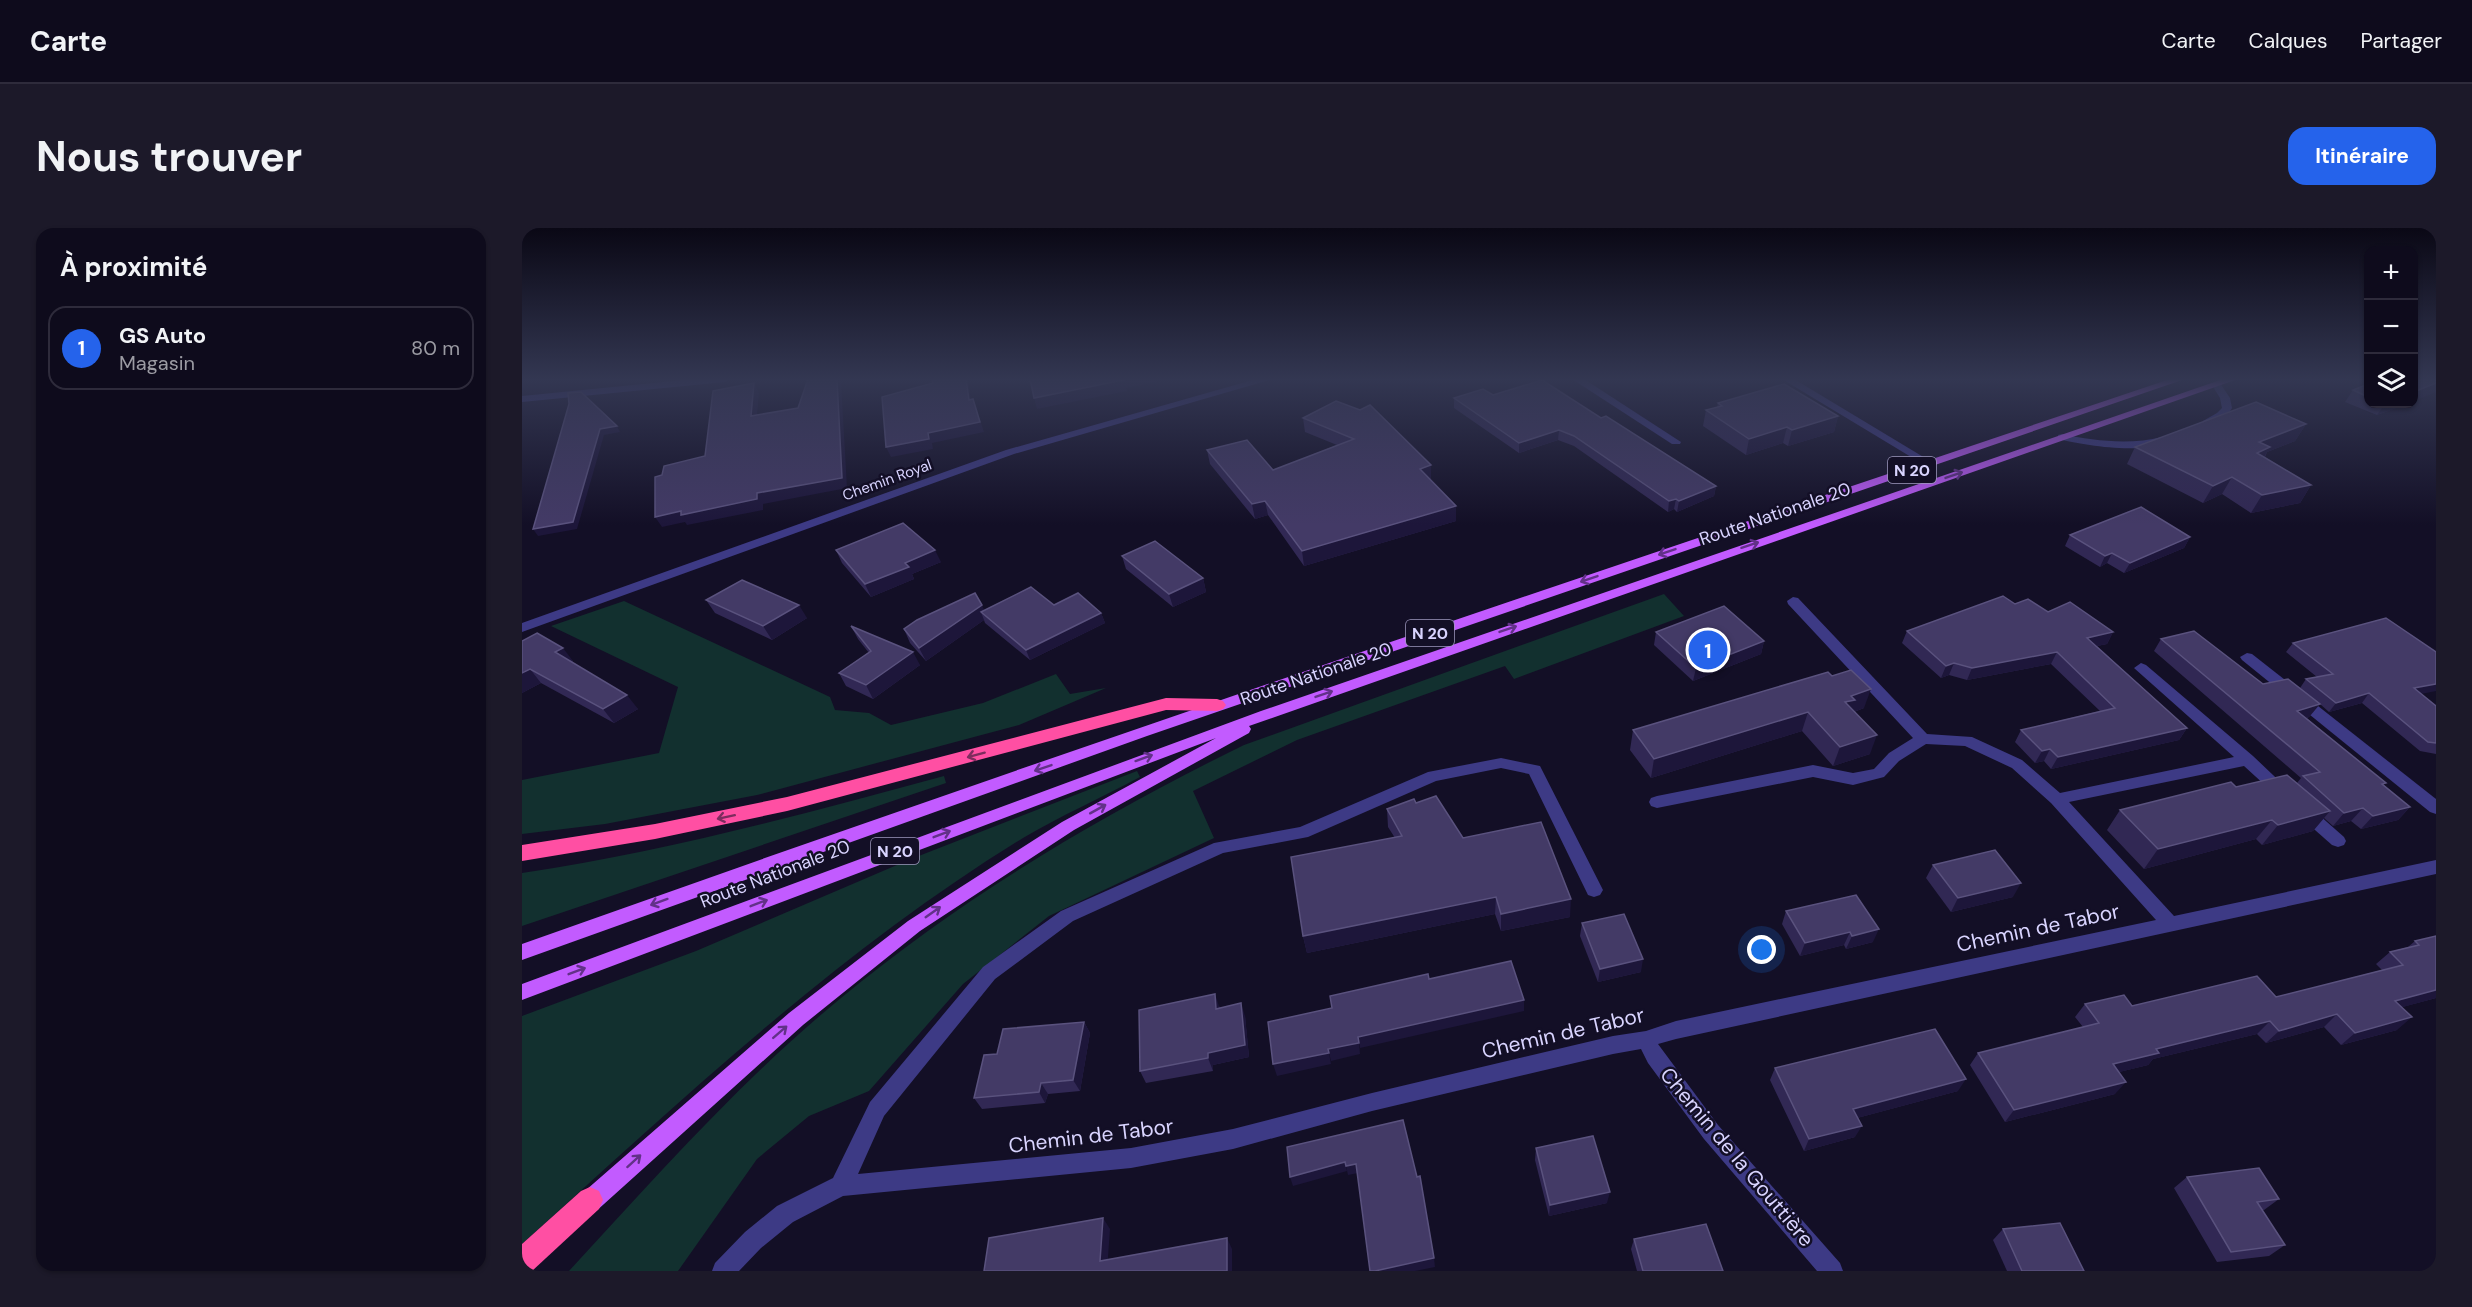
<!DOCTYPE html>
<html lang="fr">
<meta charset="utf-8">
<style>
:root{--surface:#0e0b1c;--page:#1c1929;--text:#f1f3f6;--muted:#9b9ba3;--line:#2e2b3b;--accent:#2563eb}
body{margin:0;font-family:"DM Sans",sans-serif;background:var(--page);color:var(--text)}
.controls{position:absolute;right:18px;top:18px;display:grid;overflow:hidden;border-radius:12px;box-shadow:0 2px 4px #0004}
.controls button{width:54px;height:54px;display:grid;place-items:center;padding:0;border:0;border-bottom:2px solid var(--line);background:var(--surface);color:var(--text);font:30px sans-serif}
.you{position:absolute;left:1240px;top:722px;width:21px;height:21px;margin:-15px;border:4px solid #fff;border-radius:50%;background:#1a73e8;box-shadow:0 0 0 9px #1a73e833}
.badge{display:grid;place-items:center;width:39px;height:39px;border-radius:50%;background:var(--accent);color:#fff;font-size:20px;font-weight:700}
.pin{position:absolute;translate:-50% -50%;border:3px solid #fff;box-shadow:0 2px 6px #0006}
.list{margin:0;padding:0;list-style:none}
h2{display:flex;justify-content:space-between;align-items:center;height:78px;margin:0;padding:0 24px;font-size:26px}
h2 small{font-size:20px;font-weight:400;color:var(--muted)}
.list li{display:grid;grid-template-columns:39px 1fr auto;gap:18px;align-items:center;box-sizing:border-box;height:84px;margin:0 12px 12px;padding:0 12px;border:2px solid var(--line);border-radius:18px}
.list b{display:block;font-size:22px;white-space:nowrap}
.list p{margin:0;font-size:20px;white-space:nowrap;color:var(--muted)}
.list em{font-size:20px;font-style:normal;color:var(--muted)}
.icon{flex:none;width:33px;height:33px;fill:none;stroke:currentColor;stroke-width:2;stroke-linecap:round;stroke-linejoin:round}
.map{position:relative;flex:none;width:1914px;height:1043px;overflow:hidden;border-radius:18px}
header{display:flex;align-items:center;gap:36px;box-sizing:border-box;height:84px;padding:0 30px;background:var(--surface);border-bottom:2px solid var(--line)}
header strong{font-size:28px}
nav{display:flex;gap:33px;margin-inline-start:auto;font-size:21px}
.intro{display:flex;align-items:center;justify-content:space-between;box-sizing:border-box;height:144px;padding:0 36px}
h1{margin:0;font-size:42px}
.button{padding:15px 27px;border-radius:18px;background:var(--accent);color:#fff;font-size:21px;font-weight:700}
main{display:flex;gap:36px;padding:0 36px}
aside{flex:1;background:var(--surface);border-radius:18px;box-shadow:0 2px 4px #0004}
.map>svg:first-child{display:block}
.green{fill:#12302f}
.lines{fill:none;stroke-linecap:round;stroke-linejoin:round}
.minor{fill:#3d3a85;fill-rule:evenodd}
.major{fill:#c25bff;fill-rule:evenodd}
.highway{fill:#ff4fa3;fill-rule:evenodd}
.wall{fill:#312854}
.shaded-wall{fill:#1d163a}
.building{fill:#433a66;stroke:#5a527e;stroke-width:1.5}
.oneway{stroke:#623188}
.oneway2{stroke:#7d2c5e}
.labels{text-anchor:middle;stroke-width:5;stroke-linejoin:round;paint-order:stroke}
.far-street-label{font-size:15px;fill:#d9d4ff;stroke:#130f26}
.shield{fill:#130f26;stroke:#9e99be;stroke-width:1.5}
.shield-label{font-size:16px;font-weight:bold;fill:#d9d4ff}
.street-label{font-size:18px;fill:#d9d4ff;stroke:#130f26}
.near-street-label{font-size:21px;fill:#d9d4ff;stroke:#130f26}
</style>
<header>
<strong>Carte</strong>
<nav><a>Carte</a><a>Calques</a><a>Partager</a></nav>
</header>
<div class="intro"><h1>Nous trouver</h1><a class="button">Itinéraire</a></div>
<main>
<aside>
<h2>À proximité<small></small></h2>
<ul class="list">
<li><span class="badge">1</span><div><b>GS Auto</b><p>Magasin</p></div><em>80 m</em></li>
</ul>
</aside>
<div class="map">
<svg width="1914" height="1043" viewBox="0 0 1914 1043">
<rect width="100%" height="100%" fill="#130f26"/>
<!-- green -->
<g class="green">
<path d="M1142,366L1162,388L992,451L983,438L775,512L671,563L692,610L527,688L441,756L347,863L287,888L235,931L156,1043H47C134,949 220,851 319,770C442,668 579,587 722,517Z"/>
<path d="M102,373L308,469L313,482L347,485L369,497L461,475L534,446L548,466L584,460L497,497L235,567L83,596L0,606V552L137,525L156,459L29,398Z"/>
<path d="M615,543L618,549C579,570 538,588 501,610C317,723 159,872 0,1016V788L174,723L389,631Z"/>
<path d="M422,548L424,555L0,698V645C142,624 283,586 422,548Z"/>
</g>
<g class="lines">
<!-- minor -->
<g class="minor">
<path d="M171,151H208L203,154L0,174V168Z"/>
<path d="M734,151H751L492,226L0,404V395L484,222Z"/>
<path d="M1050,151H1062L1159,214L1158,216H1150Z"/>
<path d="M1260,151H1272L1413,236L1412,238H1404Z"/>
<path d="M1695,154L1698,155L1708,170L1710,180C1705,190 1693,199 1681,197V193L1695,185L1700,180L1698,170L1690,157Z"/>
<path d="M1540,206C1572,213 1608,217 1640,209L1645,212C1625,228 1561,217 1536,211V207Z"/>
<path d="M1271,369L1276,370L1405,506L1450,509L1500,532L1538,565L1712,529L1612,440L1619,435L1624,437L1731,528L1770,565L1768,569H1756L1722,538L1547,574L1652,688L1914,632V646L1154,811L1136,816L1196,897L1318,1035L1321,1043H1295L1182,911L1126,835L1119,821L1091,826L850,883L711,921L609,940L321,968L271,994L239,1020L217,1043H190L193,1035L223,1004L255,978L311,950L348,874L461,739L539,683L692,615L778,599L906,544L979,530L1018,538L1081,662L1078,667L1072,669L1066,667L1007,546L979,540L914,553L786,609L701,625L551,693L473,751L362,888L336,946L609,920L711,901L850,865L1091,808L1124,803L1154,793L1634,692L1529,575L1490,540L1443,518L1404,516L1377,533L1362,549L1331,557L1291,549L1135,580L1129,578L1127,574L1129,570L1135,568L1291,537L1331,545L1352,541L1367,525L1391,510L1266,376L1265,373Z"/>
<path d="M1725,425L1730,426L1914,571V586L1908,584L1720,432L1718,429Z"/>
<path d="M1782,577L1788,579L1822,609L1824,613L1822,617L1816,619L1810,617L1776,587L1774,583L1776,579Z"/>
</g>
<!-- major -->
<g class="major">
<path d="M1648,151H1663L625,508L0,732V716C547,521 1097,336 1648,151Z"/>
<path d="M1701,151H1716L727,498L729,501L727,505L552,602L398,703L281,797L72,985L64,988L56,985L53,977L56,969L267,785L386,693L540,594L694,510L0,772V756L739,483Z"/>
</g>
<!-- highway -->
<g class="highway">
<path d="M644,470L695,471L701,473L704,477L701,481L695,483L644,482L265,583L133,611L0,633V617L133,596L265,569Z"/>
<path d="M68,959L77,963L81,972L77,981L10,1043H0V1016L59,963Z"/>
</g>
</g>
<!-- wall -->
<g class="wall">
<path d="M1846,156V176H1885L1855,187L1823,174L1831,162Z"/>
<path d="M971,167L1079,190L1194,258L1192,268L1155,284L1152,281L1146,284L1052,218L1036,212L997,225L932,180V170Z"/>
<path d="M1196,175L1316,188L1312,204L1266,218L1261,215L1224,227L1181,198L1184,182L1195,179Z"/>
<path d="M781,190L909,237V252L934,293L782,338L746,287L733,291L688,236L685,222L751,242L815,217L783,204Z"/>
<path d="M1784,196L1773,213L1745,224L1743,229L1789,257L1778,275L1729,285L1700,266L1681,275L1605,236L1613,219Z"/>
<path d="M1548,307L1668,309L1662,320L1602,345L1585,335L1578,339L1543,318Z"/>
<path d="M314,322L419,334L390,346L392,351L349,369L320,335Z"/>
<path d="M600,328L681,350L684,364L651,379L604,341Z"/>
<path d="M184,372L285,390L250,412L193,385Z"/>
<path d="M1493,376L1526,384L1591,404L1585,416L1575,418L1665,500L1657,512L1529,541L1522,533L1513,535L1493,514L1499,502L1578,483L1529,436L1445,452L1427,447L1419,450L1380,415L1385,403Z"/>
<path d="M532,377L579,385L583,395L508,432L463,395L462,392L404,433L388,415L382,401L462,382Z"/>
<path d="M329,398L398,437L351,471L324,458L317,445L347,425L336,411Z"/>
<path d="M1134,404L1242,413L1239,426L1171,453L1132,417Z"/>
<path d="M1639,411L1741,456L1778,460L1784,451L1795,449L1764,424L1771,415L1899,466L1914,478V526L1898,523L1840,475L1807,484L1798,476L1787,489L1785,490L1862,557L1888,579L1876,592L1839,601L1829,593L1811,598L1802,590L1791,603L1740,617L1734,611L1622,641L1585,602L1598,582L1714,559L1775,555L1779,550L1632,423Z"/>
<path d="M0,413L51,433L50,434L116,481L92,495L19,455L0,465Z"/>
<path d="M1306,444L1342,480L1332,484L1348,526L1311,538L1280,503L1129,550L1108,522L1111,502Z"/>
<path d="M894,575L941,610L1048,689L979,703L973,686L785,725L781,708L873,610L866,599L865,581Z"/>
<path d="M1411,637L1491,669L1429,684L1404,650Z"/>
<path d="M1334,667L1351,714L1324,721L1322,717L1278,728L1260,696L1264,683Z"/>
<path d="M1060,695L1119,744L1076,754L1058,708Z"/>
<path d="M1914,708V770L1880,779L1875,802L1819,817L1802,799L1744,815L1735,806L1631,831L1626,837L1597,844L1593,866L1483,894L1448,837L1456,825L1561,799L1553,789L1563,776L1610,778L1754,769L1860,742L1854,736L1868,724L1886,719L1893,713Z"/>
<path d="M697,778L698,780L723,788L727,829L691,837V843L624,855L618,843Z"/>
<path d="M562,794L568,805L558,863L526,866L523,875L460,881L452,870L475,826Z"/>
<path d="M1253,840L1436,863L1335,890L1333,909L1282,923L1248,852Z"/>
<path d="M1014,920L1085,975L1027,988L1013,932Z"/>
<path d="M1665,949L1757,971L1742,982H1740L1763,1017L1747,1028L1695,1034L1652,960Z"/>
<path d="M1481,1001L1562,1043H1485L1471,1012Z"/>
<path d="M1112,1011L1201,1043H1115L1109,1021Z"/>
</g>
<!-- shaded-wall -->
<g class="shaded-wall">
<path d="M315,151H318L319,153L325,260L241,276V282L165,297L163,294L140,299L133,289L235,265Z"/>
<path d="M444,151H446L450,181L447,172Z"/>
<path d="M600,151H633L634,154L604,160L605,163L515,181L512,170Z"/>
<path d="M232,155L237,165L234,198L229,188Z"/>
<path d="M1914,155V164L1892,173V164Z"/>
<path d="M451,171L462,204L410,215L411,221L369,229L364,219L406,205Z"/>
<path d="M1863,176H1885L1855,187Z"/>
<path d="M1316,188L1312,204L1266,218L1270,202Z"/>
<path d="M1784,196L1773,213L1745,224L1738,237L1725,242L1737,214Z"/>
<path d="M95,198L98,204L82,207L55,301L16,308L11,301L78,201Z"/>
<path d="M1265,199L1261,215L1224,227L1227,211Z"/>
<path d="M1037,202L1036,212L997,225V215Z"/>
<path d="M909,237V252L899,256L898,241Z"/>
<path d="M1710,249L1700,266L1681,275L1691,258Z"/>
<path d="M1789,257L1778,275L1729,285L1740,267Z"/>
<path d="M1194,258L1192,268L1155,284L1157,273Z"/>
<path d="M1154,271L1152,281L1146,284L1147,273Z"/>
<path d="M743,273L746,287L733,291L730,276Z"/>
<path d="M934,278V293L782,338L780,323Z"/>
<path d="M1668,309L1662,320L1602,345L1608,335Z"/>
<path d="M413,322L419,334L390,346L392,351L349,369L343,356L383,335Z"/>
<path d="M1590,325L1585,335L1578,339L1583,328Z"/>
<path d="M681,350L684,364L651,379L647,366Z"/>
<path d="M277,377L285,390L250,412L241,398Z"/>
<path d="M460,377L465,389L459,384L462,392L404,433L397,420Z"/>
<path d="M579,385L583,395L508,432L504,422Z"/>
<path d="M1591,404L1585,416L1559,421L1565,410Z"/>
<path d="M1242,413L1239,426L1171,453L1174,440Z"/>
<path d="M41,420L51,433L44,438L33,424Z"/>
<path d="M391,424L398,437L351,471L344,457Z"/>
<path d="M1535,424L1529,436L1445,452L1450,440Z"/>
<path d="M1432,435L1427,447L1419,450L1424,438Z"/>
<path d="M8,441L19,455L0,465V445Z"/>
<path d="M1914,456V463L1884,469L1892,460Z"/>
<path d="M1349,461L1342,480L1329,485L1323,474L1329,468Z"/>
<path d="M1847,465L1840,475L1807,484L1814,475Z"/>
<path d="M105,467L116,481L92,495L81,481Z"/>
<path d="M1798,476L1787,489L1765,496L1775,483Z"/>
<path d="M1286,484L1280,503L1129,550L1132,531Z"/>
<path d="M1665,500L1657,512L1529,541L1536,529Z"/>
<path d="M1355,507L1348,526L1311,538L1318,519Z"/>
<path d="M1528,521L1522,533L1513,535L1520,523Z"/>
<path d="M1888,579L1876,592L1839,601L1851,588Z"/>
<path d="M1841,580L1829,593L1811,598L1822,585Z"/>
<path d="M1808,583L1791,603L1740,617L1756,597Z"/>
<path d="M1750,592L1734,611L1622,641L1636,621Z"/>
<path d="M1499,655L1491,669L1429,684L1436,670Z"/>
<path d="M974,669L973,686L785,725L781,708Z"/>
<path d="M1049,671L1048,689L979,703V686Z"/>
<path d="M1357,701L1351,714L1324,721L1330,708Z"/>
<path d="M1328,704L1322,717L1278,728L1283,715Z"/>
<path d="M1121,731L1119,744L1076,754L1078,741Z"/>
<path d="M1914,762V770L1859,785L1873,773Z"/>
<path d="M693,766L697,778L699,793L694,781Z"/>
<path d="M1002,772V783L838,820L836,809Z"/>
<path d="M719,775L723,788L727,829L691,837V843L686,830V825Z"/>
<path d="M1815,786L1802,799L1744,815L1757,803Z"/>
<path d="M1890,789L1875,802L1819,817L1833,805Z"/>
<path d="M1748,793L1735,806L1631,831L1626,837L1581,848L1591,836L1634,821Z"/>
<path d="M562,794L568,805L558,863L551,852Z"/>
<path d="M837,815L838,826L809,833L806,821Z"/>
<path d="M807,825L809,836L755,848L751,836Z"/>
<path d="M1444,851L1436,863L1324,893L1331,881Z"/>
<path d="M1604,854L1593,866L1483,894L1492,882Z"/>
<path d="M519,855L526,866L523,875L517,864Z"/>
<path d="M1340,898L1333,909L1282,923L1287,911Z"/>
<path d="M823,934L825,943L771,958L768,949Z"/>
<path d="M834,936L836,945L826,947L824,938Z"/>
<path d="M1088,964L1085,975L1027,988L1028,977Z"/>
<path d="M581,990L588,1001L585,1043L578,1033Z"/>
<path d="M705,1010L710,1021V1043H705Z"/>
<path d="M912,1030L913,1039L893,1043H853Z"/>
</g>
<!-- building -->
<g class="building">
<path d="M286,151H315L320,250L235,265V271L159,287V283L133,289V249L140,247L142,238L183,228L191,163L232,155L229,188L276,180Z"/>
<path d="M410,151H444L447,172L451,171L458,194L406,205L407,211L364,219L360,169L411,155Z"/>
<path d="M508,151H602V152L512,170Z"/>
<path d="M1892,151H1914V155L1892,164Z"/>
<path d="M1020,152L1079,190L1084,188L1194,258L1157,273L1154,271L1147,273L1052,208L1037,202L997,215L932,170L961,161L971,167Z"/>
<path d="M1262,156L1316,188L1270,202L1265,199L1227,211L1184,182L1200,178L1196,175Z"/>
<path d="M1846,156V169L1831,162Z"/>
<path d="M59,164L95,198L78,201L51,294L11,301L47,176L46,165Z"/>
<path d="M814,173L838,182L848,177L909,237L898,241L934,278L780,323L743,273L730,276L685,222L725,212L751,242L832,211L781,190Z"/>
<path d="M1734,174L1784,196L1737,214L1748,219L1735,225L1789,257L1740,267L1710,249L1691,258L1613,219Z"/>
<path d="M1619,279L1668,309L1608,335L1590,325L1583,328L1548,307Z"/>
<path d="M381,295L413,322L383,335L387,339L343,356L314,322Z"/>
<path d="M633,313L681,350L647,366L600,328Z"/>
<path d="M220,352L277,377L241,398L184,372Z"/>
<path d="M509,359L532,377L556,365L579,385L504,422L459,384Z"/>
<path d="M453,365L460,377L397,420L382,401L395,392Z"/>
<path d="M1481,368L1493,376L1506,371L1526,384L1548,374L1591,404L1565,410L1665,500L1536,529L1528,521L1520,523L1499,502L1593,480L1535,424L1450,440L1432,435L1424,438L1385,403Z"/>
<path d="M1202,378L1242,413L1174,440L1134,404Z"/>
<path d="M1864,390L1914,424V456L1892,460L1914,478V515L1906,514L1847,465L1814,475L1784,451L1811,446L1771,415Z"/>
<path d="M329,398L391,424L344,457L317,445L349,423Z"/>
<path d="M1672,403L1741,456L1766,451L1798,476L1775,483L1864,555L1860,556L1888,579L1851,588L1841,580L1822,585L1781,548L1798,544L1639,411Z"/>
<path d="M15,405L41,420L33,424L105,467L81,481L8,441L0,445V413Z"/>
<path d="M1329,442L1349,461L1329,468L1333,472L1323,474L1355,507L1318,519L1286,484L1132,531L1111,502L1306,444L1310,448Z"/>
<path d="M1765,547L1808,583L1756,597L1750,592L1636,621L1598,582L1709,554L1714,559Z"/>
<path d="M914,568L941,610L1019,594L1049,671L979,686L974,669L781,708L769,629L880,608L865,581L892,571L894,575Z"/>
<path d="M1473,622L1499,655L1436,670L1411,637Z"/>
<path d="M1334,667L1357,701L1330,708L1328,704L1283,715L1264,683Z"/>
<path d="M1102,686L1121,731L1078,741L1060,695Z"/>
<path d="M1914,708V762L1873,773L1890,789L1833,805L1815,786L1757,803L1748,793L1634,821L1637,825L1591,836L1604,854L1492,882L1456,825L1577,795L1563,776L1602,767L1610,778L1735,748L1754,769L1881,737L1868,724L1897,717L1893,713Z"/>
<path d="M989,733L1002,772L836,809L837,815L806,821L807,825L751,836L746,794L810,780L808,768L906,746L907,751Z"/>
<path d="M693,766L694,781L719,775L723,817L686,825V830L618,843L617,782Z"/>
<path d="M562,794L551,852L519,855L517,864L452,870L462,827L475,826L481,801Z"/>
<path d="M1413,801L1444,851L1331,881L1340,898L1287,911L1253,840Z"/>
<path d="M881,892L895,949L898,948L912,1030L853,1043H848L834,936L824,938L823,934L768,949L765,919Z"/>
<path d="M1071,908L1088,964L1028,977L1014,920Z"/>
<path d="M1737,940L1757,971L1735,974L1763,1017L1709,1024L1665,949Z"/>
<path d="M581,990L578,1033L705,1010V1043H462L467,1010Z"/>
<path d="M1538,995L1562,1043H1500L1481,1001Z"/>
<path d="M1184,996L1201,1043H1121L1112,1011Z"/>
</g>
<!-- one-way arrows -->
<defs><path id="oneway-shaft" d="M-6 0H5M1.5-3L5.5 0L1.5 3" fill="none" stroke-width="1.6" stroke-linecap="round" stroke-linejoin="round" transform="scale(1.5)"/></defs>
<g class="oneway">
<use href="#oneway-shaft" transform="translate(1432 247) rotate(-19)"/>
<use href="#oneway-shaft" transform="translate(1228 317) rotate(-18)"/>
<use href="#oneway-shaft" transform="translate(1145 324) rotate(161)"/>
<use href="#oneway-shaft" transform="translate(1067 351) rotate(161)"/>
<use href="#oneway-shaft" transform="translate(986 401) rotate(-19)"/>
<use href="#oneway-shaft" transform="translate(802 466) rotate(-19)"/>
<use href="#oneway-shaft" transform="translate(622 530) rotate(-20)"/>
<use href="#oneway-shaft" transform="translate(521 540) rotate(161)"/>
<use href="#oneway-shaft" transform="translate(576 581) rotate(-29)"/>
<use href="#oneway-shaft" transform="translate(420 606) rotate(-21)"/>
<use href="#oneway-shaft" transform="translate(137 674) rotate(160)"/>
<use href="#oneway-shaft" transform="translate(237 675) rotate(-21)"/>
<use href="#oneway-shaft" transform="translate(411 684) rotate(-35)"/>
<use href="#oneway-shaft" transform="translate(55 743) rotate(-21)"/>
<use href="#oneway-shaft" transform="translate(258 804) rotate(-41)"/>
<use href="#oneway-shaft" transform="translate(112 933) rotate(-42)"/>
</g>
<g class="oneway2">
<use href="#oneway-shaft" transform="translate(454 527) rotate(165)"/>
<use href="#oneway-shaft" transform="translate(204 589) rotate(168)"/>
</g>
<!-- sky -->
<linearGradient id="sky" x2="0" y2="1"><stop stop-color="#0a0815"/><stop offset="0.51" stop-color="#333752"/><stop offset="1" stop-color="#333752" stop-opacity="0"/></linearGradient>
<rect width="1914" height="297" fill="url(#sky)"/>
<g class="labels">
<!-- far-street labels -->
<g class="far-street-label">
<text transform="translate(365 252) rotate(-20)" y="5">Chemin Royal</text>
</g>
<!-- shield labels -->
<g class="shield">
<rect x="1366" y="229" width="48" height="26" rx="4.5"/>
<rect x="884" y="392" width="48" height="26" rx="4.5"/>
<rect x="349" y="610" width="48" height="26" rx="4.5"/>
</g>
<g class="shield-label">
<text x="1390" y="248">N 20</text>
<text x="908" y="411">N 20</text>
<text x="373" y="629">N 20</text>
</g>
<!-- street labels -->
<g class="street-label">
<text transform="translate(1253 286) rotate(-19)" y="6">Route Nationale 20</text>
<text transform="translate(794 446) rotate(-19)" y="6">Route Nationale 20</text>
<text transform="translate(253 646) rotate(-21)" y="6">Route Nationale 20</text>
</g>
<!-- near-street labels -->
<g class="near-street-label">
<text transform="translate(1516 700) rotate(-12)" y="7">Chemin de Tabor</text>
<text transform="translate(1041 805) rotate(-13)" y="7">Chemin de Tabor</text>
<text transform="translate(569 908) rotate(-7)" y="7">Chemin de Tabor</text>
<text transform="translate(1215 929) rotate(50)" y="7">Chemin de la Gouttière</text>
</g>
</g>
</svg>
<div class="controls">
<button>+</button>
<button>−</button>
<button><svg class="icon" aria-label="layers" viewBox="0 0 24 24"><path d="M12 4l9 5-9 5-9-5zM3 14l9 5 9-5"/></svg></button>
</div>
<div class="you"></div>
<div class="pin badge" style="left:1186px;top:422px">1</div>
</div>
</main>
